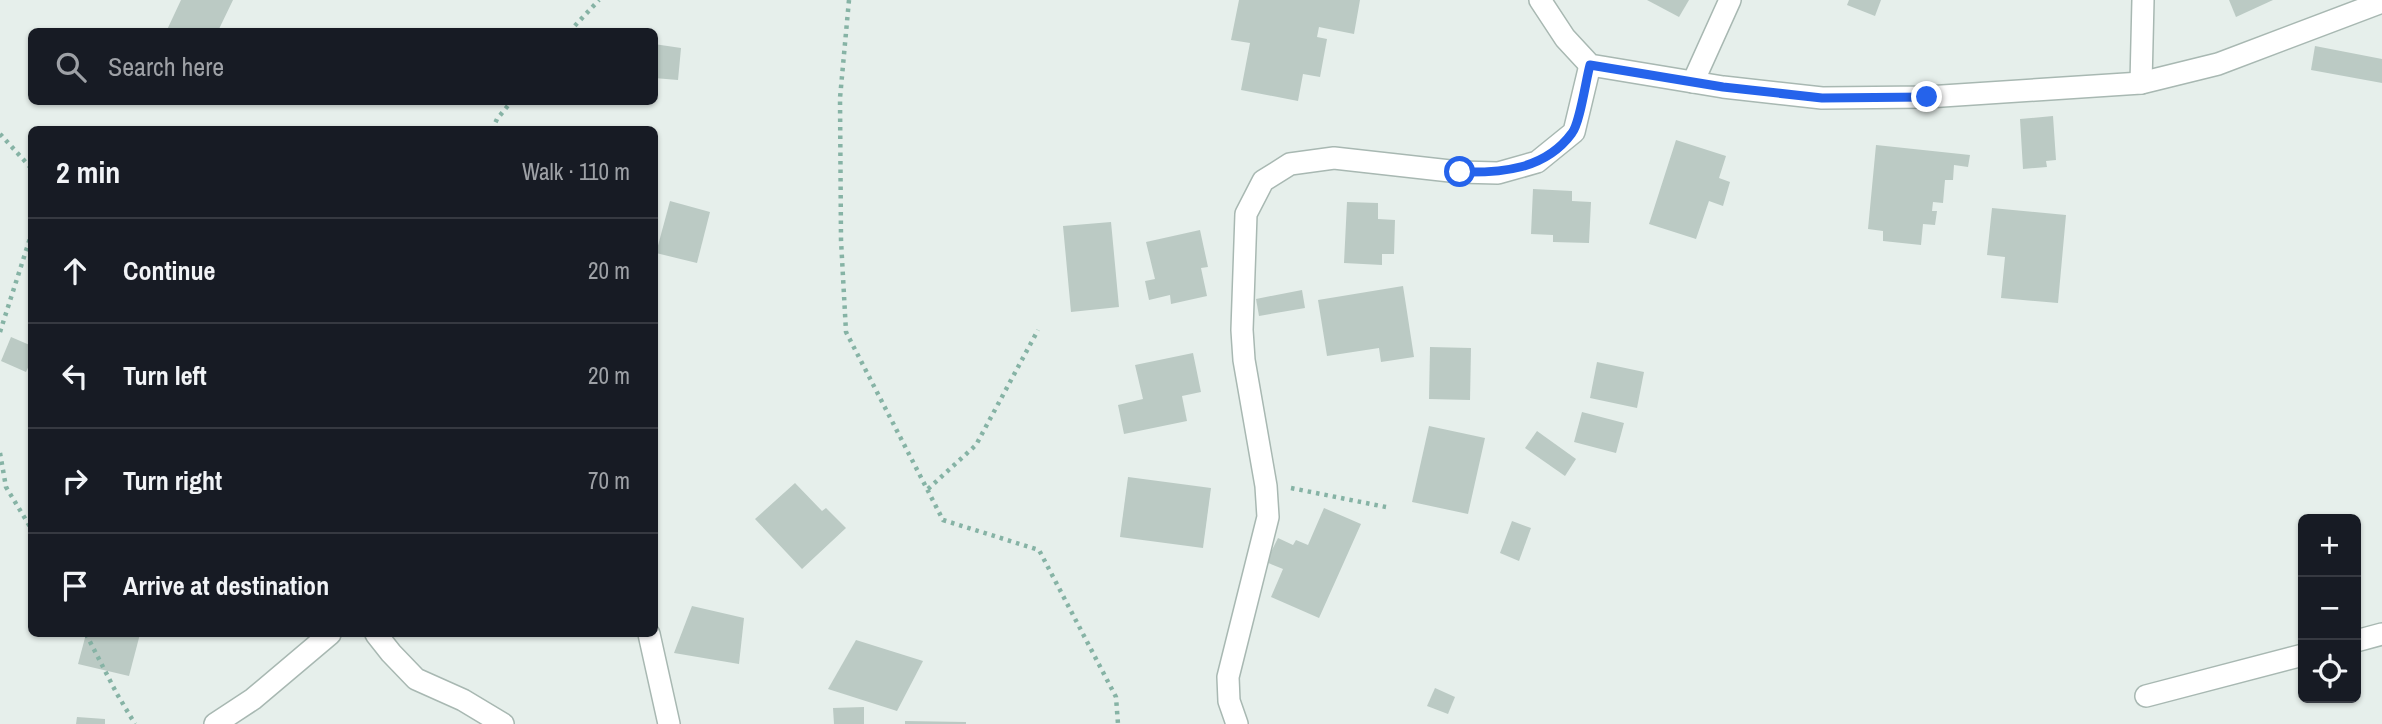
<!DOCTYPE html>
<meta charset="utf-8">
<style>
:root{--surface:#171b24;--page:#20242c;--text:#f1f3f6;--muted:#9ea1a6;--line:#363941}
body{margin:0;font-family:"Archivo Narrow",sans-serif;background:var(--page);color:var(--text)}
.controls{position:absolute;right:21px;bottom:21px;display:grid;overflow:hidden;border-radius:10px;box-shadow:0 2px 5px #0004}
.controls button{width:63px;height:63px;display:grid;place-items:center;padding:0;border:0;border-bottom:2px solid var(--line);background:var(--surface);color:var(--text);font:35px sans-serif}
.stop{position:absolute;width:21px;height:21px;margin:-16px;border:5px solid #2563eb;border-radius:50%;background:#fff}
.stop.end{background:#2563eb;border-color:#fff;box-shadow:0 2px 7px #0008}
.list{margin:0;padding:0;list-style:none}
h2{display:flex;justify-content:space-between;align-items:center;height:91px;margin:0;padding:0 28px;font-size:30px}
h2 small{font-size:23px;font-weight:400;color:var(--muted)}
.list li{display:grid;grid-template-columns:46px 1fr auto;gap:21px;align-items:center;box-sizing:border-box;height:105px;padding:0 28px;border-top:2px solid var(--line)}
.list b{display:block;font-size:26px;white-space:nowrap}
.list em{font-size:23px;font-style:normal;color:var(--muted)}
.icon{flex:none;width:38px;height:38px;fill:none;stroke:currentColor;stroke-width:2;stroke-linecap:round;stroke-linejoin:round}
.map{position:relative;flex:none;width:2382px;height:724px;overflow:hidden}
.search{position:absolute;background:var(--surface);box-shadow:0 2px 5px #0004;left:28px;top:28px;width:630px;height:77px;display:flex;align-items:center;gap:18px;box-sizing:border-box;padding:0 24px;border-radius:10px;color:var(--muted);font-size:26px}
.panel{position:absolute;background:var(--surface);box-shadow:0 2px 5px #0004;left:28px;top:126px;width:630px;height:511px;border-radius:10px}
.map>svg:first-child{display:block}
.building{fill:#bbcac4}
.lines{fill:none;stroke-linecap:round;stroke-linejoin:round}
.street-casing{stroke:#a8b8b2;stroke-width:24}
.path{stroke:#86b3a5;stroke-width:4.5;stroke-dasharray:3.5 5;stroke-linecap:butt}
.street{stroke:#fff;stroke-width:21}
.route{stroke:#2563eb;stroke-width:9}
</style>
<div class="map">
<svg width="2382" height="724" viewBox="0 0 2382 724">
<rect width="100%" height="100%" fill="#e6efeb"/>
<!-- building -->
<g class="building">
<path d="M181,0H233L219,29L224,32H166Z"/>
<path d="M1239,0H1360L1354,34L1319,27L1317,37L1327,39L1320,77L1303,74L1298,101L1241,90L1250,43L1231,40Z"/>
<path d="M1647,0H1689L1679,17Z"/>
<path d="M1849,0H1881L1875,16L1847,5Z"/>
<path d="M2229,0H2273L2236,17Z"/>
<path d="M654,44L681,48L678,80L654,78Z"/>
<path d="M2315,46L2382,59V83L2311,70Z"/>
<path d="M2053,116L2056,160L2046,161L2047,167L2023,169L2020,119Z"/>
<path d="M1676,140L1726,156L1719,178L1730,182L1723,206L1709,201L1696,239L1649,224Z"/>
<path d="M1876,145L1970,155L1968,167L1954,165L1953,180H1945L1943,203L1933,202L1932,211H1937L1935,225L1923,224L1921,245L1883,241V231L1868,229Z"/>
<path d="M1533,189L1572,191V201L1591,202L1589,243L1553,242V235L1531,234Z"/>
<path d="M670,201L710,212L697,263L656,253Z"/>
<path d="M1347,202L1378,203V219L1395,220L1394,254H1382V265L1344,263Z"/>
<path d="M1992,208L2066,215L2058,303L2001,298L2005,257L1987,255Z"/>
<path d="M1111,222L1119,307L1071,312L1063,226Z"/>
<path d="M1200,230L1208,267L1201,268L1207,296L1171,304L1170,295L1149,300L1145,281L1155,279L1146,242Z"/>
<path d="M1403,286L1414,357L1381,362L1379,348L1327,356L1318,300Z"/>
<path d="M1302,290L1305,308L1259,316L1256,299Z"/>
<path d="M11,337L32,346V359L26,372L1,361Z"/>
<path d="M1430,347L1471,348L1470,400L1429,399Z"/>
<path d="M1193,353L1201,392L1182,396L1187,421L1124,434L1118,405L1143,399L1135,365Z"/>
<path d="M1597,362L1644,372L1637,408L1590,398Z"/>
<path d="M1582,412L1624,423L1616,453L1574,442Z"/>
<path d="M1429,426L1485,438L1468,514L1412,502Z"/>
<path d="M1537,431L1576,459L1565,476L1525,448Z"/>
<path d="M1128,477L1211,488L1203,548L1120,537Z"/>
<path d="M795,483L822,511L826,508L846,528L802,569L755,519Z"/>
<path d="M1324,508L1361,524L1319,618L1271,597L1283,569L1266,562L1278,538L1293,545L1296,540L1308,545Z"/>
<path d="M1512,521L1531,528L1519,561L1500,553Z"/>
<path d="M692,606L744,618L739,664L674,653Z"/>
<path d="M86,634H140L129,676L78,664Z"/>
<path d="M856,640L923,661L897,711L828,689Z"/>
<path d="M1435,688L1455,697L1448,714L1427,706Z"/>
<path d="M864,707V724H834L833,708Z"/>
<path d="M77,717L105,719V724H76Z"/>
<path d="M905,721L966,722V724H905Z"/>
</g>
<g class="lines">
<defs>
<g id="street">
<path d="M1540,0L1565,38L1590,65L1723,87L1822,98L1927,97L2141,83L2218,64L2382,2"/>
<path d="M1693,82L1730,0"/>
<path d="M2141,83L2143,0"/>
<path d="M376,634L391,653L416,679L463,700L503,724"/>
<path d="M649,634L669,724"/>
<path d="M2356,641L2382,634"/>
<path d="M2146,696L2303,655"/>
<path d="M215,724L253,699L330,634"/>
<path d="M1237,724L1229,701L1228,677L1268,517L1266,486L1244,360L1242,330L1246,214L1263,181L1290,164L1334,158L1459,172L1498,173L1537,162L1574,132L1590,65"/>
</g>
</defs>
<!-- street casing -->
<use href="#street" class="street-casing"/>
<!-- path -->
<g class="path">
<path d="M849,0L840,98L841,240L846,332L943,520L1039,550L1116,697L1118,724"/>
<path d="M569,32L599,0"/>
<path d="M492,130L497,119L511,102"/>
<path d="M0,134L32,169"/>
<path d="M0,332L32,232"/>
<path d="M0,453L6,487L32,530"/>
<path d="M1291,488L1386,507"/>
<path d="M928,489L976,445L1038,330"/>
<path d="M86,634L117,694L135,724"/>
</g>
<!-- street -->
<use href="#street" class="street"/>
</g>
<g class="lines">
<!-- route -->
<path class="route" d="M1460,172C1501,173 1545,170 1572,133C1580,123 1586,79 1590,65L1723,87L1822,98L1927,97"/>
</g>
</svg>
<div class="controls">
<button>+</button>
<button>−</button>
<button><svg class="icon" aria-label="locate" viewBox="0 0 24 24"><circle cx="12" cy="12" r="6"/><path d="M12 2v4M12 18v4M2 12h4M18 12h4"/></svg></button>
</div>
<div class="stop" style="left:1460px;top:172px"></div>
<div class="stop end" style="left:1927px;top:97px"></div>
<div class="search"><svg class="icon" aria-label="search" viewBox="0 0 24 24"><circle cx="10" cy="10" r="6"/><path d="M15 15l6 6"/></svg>Search here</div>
<section class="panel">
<h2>2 min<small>Walk · 110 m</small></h2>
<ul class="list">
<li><svg class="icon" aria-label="ahead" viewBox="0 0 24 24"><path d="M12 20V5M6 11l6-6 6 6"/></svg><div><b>Continue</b></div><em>20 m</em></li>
<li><svg class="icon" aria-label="left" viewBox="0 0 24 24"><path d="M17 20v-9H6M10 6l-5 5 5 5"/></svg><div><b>Turn left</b></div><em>20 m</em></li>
<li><svg class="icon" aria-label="right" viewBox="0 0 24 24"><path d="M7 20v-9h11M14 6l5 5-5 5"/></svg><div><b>Turn right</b></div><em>70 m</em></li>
<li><svg class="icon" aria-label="arrive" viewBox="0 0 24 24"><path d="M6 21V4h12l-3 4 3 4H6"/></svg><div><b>Arrive at destination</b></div></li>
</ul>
</section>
</div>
